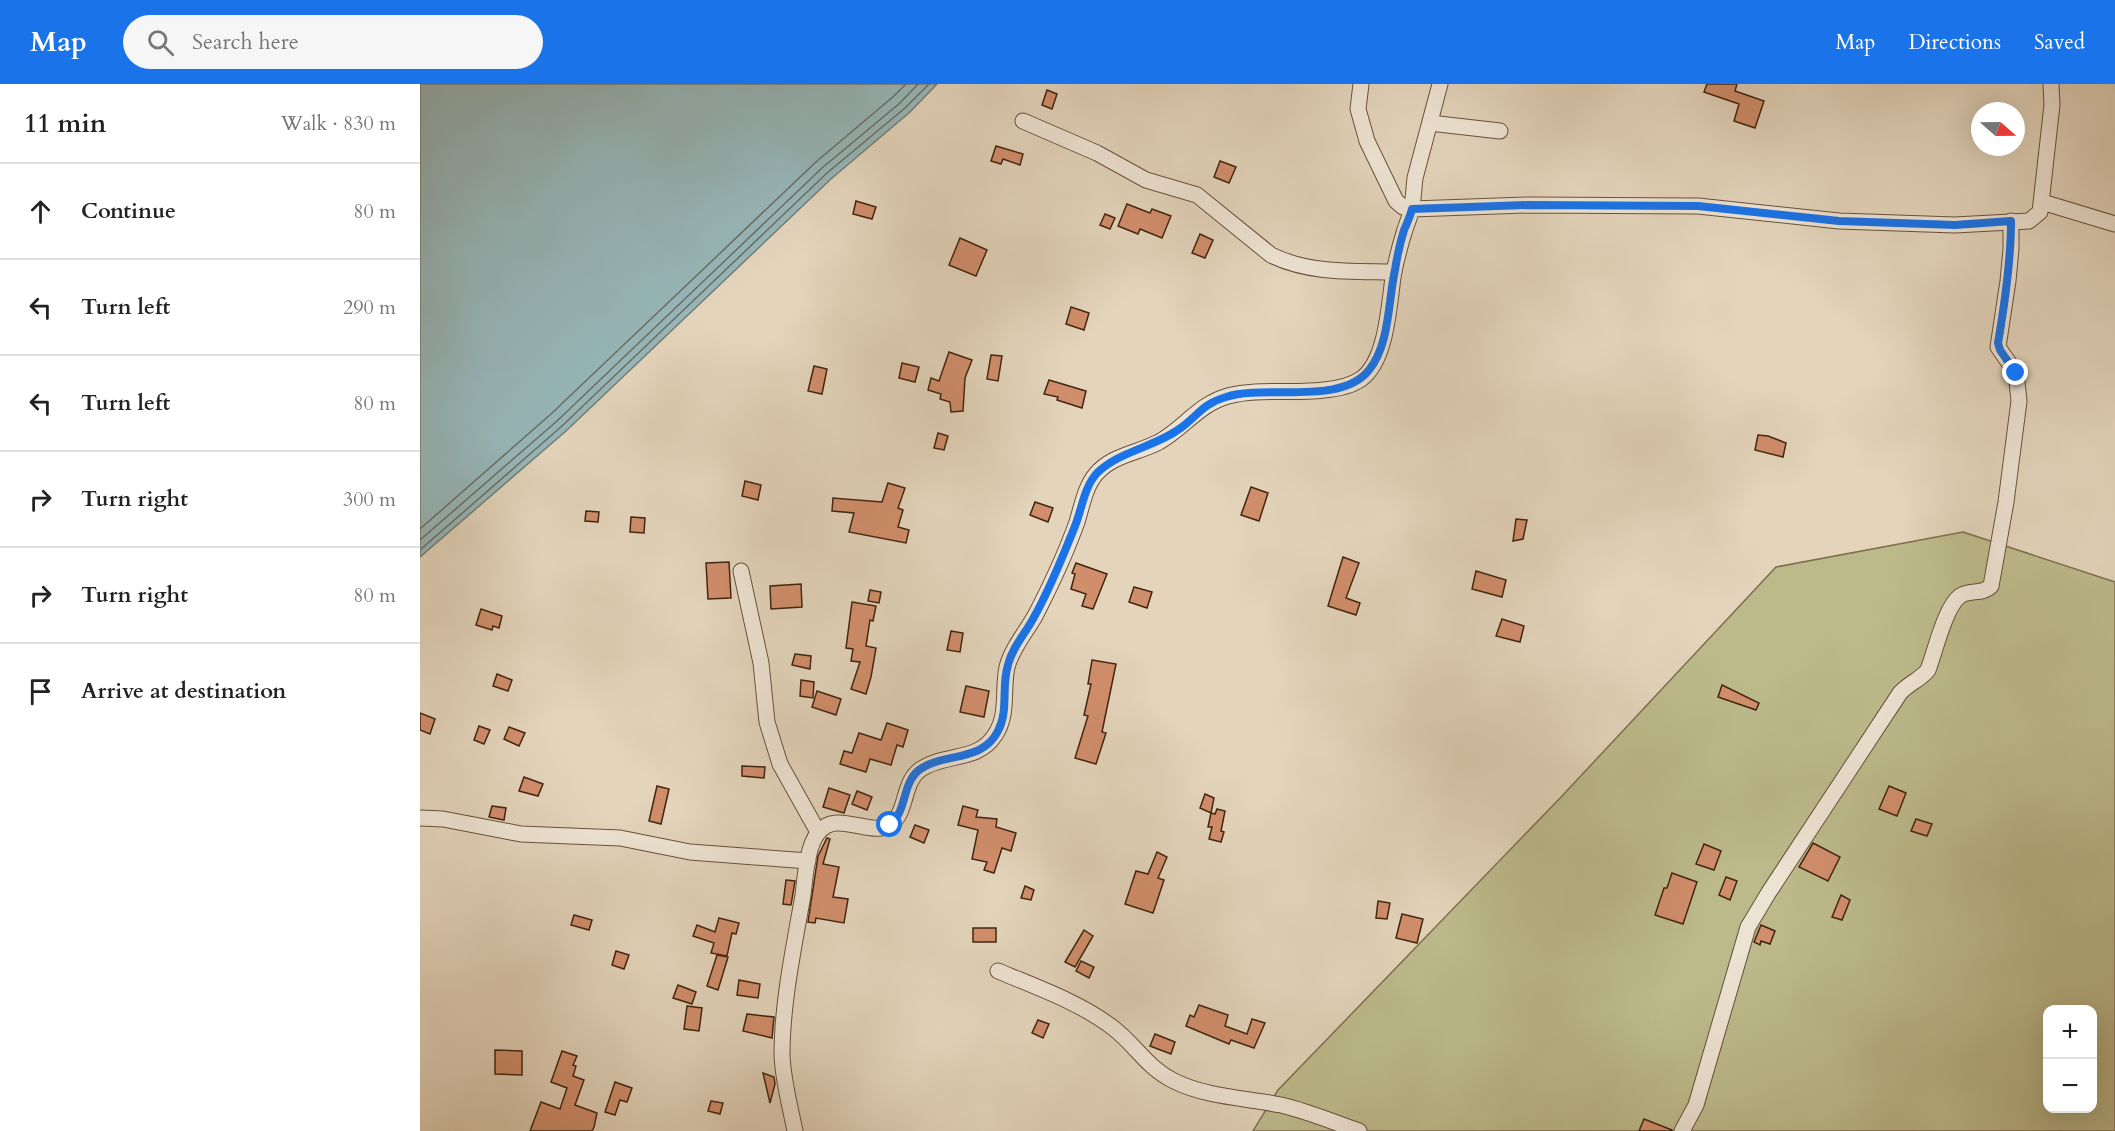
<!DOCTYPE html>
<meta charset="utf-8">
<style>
:root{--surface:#fff;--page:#f6f6f6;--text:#222;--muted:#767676;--line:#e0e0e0;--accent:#1a73e8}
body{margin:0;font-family:Cardo,serif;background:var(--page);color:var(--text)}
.controls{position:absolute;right:18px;bottom:18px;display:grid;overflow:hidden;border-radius:12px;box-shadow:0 6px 24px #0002}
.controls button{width:54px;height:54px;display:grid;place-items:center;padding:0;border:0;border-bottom:2px solid var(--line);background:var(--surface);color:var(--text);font:30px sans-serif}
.compass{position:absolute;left:1551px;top:18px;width:54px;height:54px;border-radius:50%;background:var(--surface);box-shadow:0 6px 24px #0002;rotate:110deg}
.stop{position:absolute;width:18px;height:18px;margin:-14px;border:4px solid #1a73e8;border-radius:50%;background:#fff}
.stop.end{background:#1a73e8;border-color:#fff;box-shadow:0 2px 6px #0008}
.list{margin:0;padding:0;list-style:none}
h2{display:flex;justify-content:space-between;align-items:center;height:78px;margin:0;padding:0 24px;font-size:26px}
h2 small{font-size:20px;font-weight:400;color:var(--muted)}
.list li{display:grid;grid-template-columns:39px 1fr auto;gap:18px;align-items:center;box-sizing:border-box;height:96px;padding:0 24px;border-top:2px solid var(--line)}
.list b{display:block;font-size:22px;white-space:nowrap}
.list em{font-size:20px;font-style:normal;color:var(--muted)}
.icon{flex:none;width:33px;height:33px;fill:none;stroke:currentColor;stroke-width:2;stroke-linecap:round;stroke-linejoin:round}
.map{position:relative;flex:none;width:1695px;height:1047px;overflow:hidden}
header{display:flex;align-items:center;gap:36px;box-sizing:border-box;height:84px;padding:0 30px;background:var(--accent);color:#fff}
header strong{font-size:28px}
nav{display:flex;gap:33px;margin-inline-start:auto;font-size:21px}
.search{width:420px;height:54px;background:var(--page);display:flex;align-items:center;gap:15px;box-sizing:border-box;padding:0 21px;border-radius:33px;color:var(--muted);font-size:22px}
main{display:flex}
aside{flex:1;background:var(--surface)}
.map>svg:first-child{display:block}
.green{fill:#bcba8b;stroke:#7f704d;stroke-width:1.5;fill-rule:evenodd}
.water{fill:#97b7b9;stroke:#757d75;stroke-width:1.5}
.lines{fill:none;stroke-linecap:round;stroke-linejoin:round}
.shore{stroke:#6c6e64;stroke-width:1.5}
.building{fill:#d18e6c;stroke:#42250f;stroke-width:1.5}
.street-casing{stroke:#6a513a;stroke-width:17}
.street{stroke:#ede3d3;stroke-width:15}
.route{stroke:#1a73e8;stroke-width:8}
</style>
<header>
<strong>Map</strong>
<div class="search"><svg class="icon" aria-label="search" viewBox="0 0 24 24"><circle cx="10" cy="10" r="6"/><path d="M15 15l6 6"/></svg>Search here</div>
<nav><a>Map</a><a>Directions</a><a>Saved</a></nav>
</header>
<main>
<aside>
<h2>11 min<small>Walk · 830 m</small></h2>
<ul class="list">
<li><svg class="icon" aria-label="ahead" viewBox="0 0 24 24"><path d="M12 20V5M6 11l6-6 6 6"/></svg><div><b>Continue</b></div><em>80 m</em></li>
<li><svg class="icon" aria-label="left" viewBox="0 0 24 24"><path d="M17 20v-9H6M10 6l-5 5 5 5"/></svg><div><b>Turn left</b></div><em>290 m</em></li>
<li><svg class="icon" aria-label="left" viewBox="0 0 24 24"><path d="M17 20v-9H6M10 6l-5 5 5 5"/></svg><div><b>Turn left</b></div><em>80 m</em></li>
<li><svg class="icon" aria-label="right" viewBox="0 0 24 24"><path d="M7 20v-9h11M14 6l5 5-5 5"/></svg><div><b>Turn right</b></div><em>300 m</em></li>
<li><svg class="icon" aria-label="right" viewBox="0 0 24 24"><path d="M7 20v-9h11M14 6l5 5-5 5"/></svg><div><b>Turn right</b></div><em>80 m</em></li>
<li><svg class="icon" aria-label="arrive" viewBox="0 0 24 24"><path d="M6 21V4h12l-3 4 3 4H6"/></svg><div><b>Arrive at destination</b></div></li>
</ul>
</aside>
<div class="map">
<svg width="1695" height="1047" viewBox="0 0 1695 1047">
<rect width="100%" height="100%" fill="#e3d4bb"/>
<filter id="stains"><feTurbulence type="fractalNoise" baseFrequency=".00333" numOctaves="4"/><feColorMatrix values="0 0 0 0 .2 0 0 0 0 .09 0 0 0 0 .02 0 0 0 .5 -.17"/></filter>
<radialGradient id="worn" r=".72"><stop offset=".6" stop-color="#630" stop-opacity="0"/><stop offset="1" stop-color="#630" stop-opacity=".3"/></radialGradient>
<!-- green -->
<path class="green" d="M1543,448L1695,498V1047H833L858,1006L1142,712L1356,483ZM1628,926H1672V1024H1628Z"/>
<!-- water -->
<path class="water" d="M0,0H517L490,28L412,94L146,347L0,473Z"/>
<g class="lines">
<!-- shore -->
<g class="shore">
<path d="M0,445L131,330L397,77L474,12L486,0"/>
<path d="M0,456L137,337L402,84L480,19L498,0"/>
<path d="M0,466L142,342L407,89L485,24L509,0"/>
</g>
</g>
<!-- building -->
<g class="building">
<path d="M1287,0H1317L1315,7L1344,17L1335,44L1314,37L1319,20L1284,8Z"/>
<path d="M627,6L637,10L632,25L622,21Z"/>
<path d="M576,62L603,70L600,81L583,75L581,80L571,77Z"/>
<path d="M800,77L816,83L809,99L794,93Z"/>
<path d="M436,117L456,123L452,135L433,130Z"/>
<path d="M707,120L730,129L732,125L751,132L742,154L720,145L718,150L698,142Z"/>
<path d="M685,130L695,134L690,145L680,141Z"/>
<path d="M780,150L793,156L785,174L772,169Z"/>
<path d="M540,154L567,166L556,192L529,181Z"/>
<path d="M651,223L669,229L664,246L646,240Z"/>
<path d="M529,268L552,276L545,294L543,327L531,328L530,318L520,315L521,310L508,306L511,294L519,297Z"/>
<path d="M571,271L582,272L578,297L567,295Z"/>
<path d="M482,279L499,283L495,298L479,294Z"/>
<path d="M394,282L407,285L402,310L388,307Z"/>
<path d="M629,296L666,307L662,324L637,316L638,313L624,310Z"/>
<path d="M518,349L528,352L524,366L514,364Z"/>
<path d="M1338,351L1348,352L1366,359L1363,373L1335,366Z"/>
<path d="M325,397L341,401L338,416L322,412Z"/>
<path d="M468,399L485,404L478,424L483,426L478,443L489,446L486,459L429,448L434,429L412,427L413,414L462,418Z"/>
<path d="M831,403L848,409L839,437L821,431Z"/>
<path d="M615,418L633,424L628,438L610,431Z"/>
<path d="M166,427L179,428L178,438L165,437Z"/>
<path d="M211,433L225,434L224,449L210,448Z"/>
<path d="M1096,435L1107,436L1103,455L1093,457Z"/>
<path d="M923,473L939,479L926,514L940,519L936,531L908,522Z"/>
<path d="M309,478L311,514L288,515L286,479Z"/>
<path d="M656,479L687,490L673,525L662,522L666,510L651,505L655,490L652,489Z"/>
<path d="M1056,487L1086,496L1082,513L1052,505Z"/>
<path d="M381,500L382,523L351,525L350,502Z"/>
<path d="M714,503L732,508L727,524L709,518Z"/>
<path d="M450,506L461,508L459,519L448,517Z"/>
<path d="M432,518L456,522L453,537L450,536L446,562L456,564L451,593L446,610L431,605L440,578L431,577L433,565L426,564Z"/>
<path d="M61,525L82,532L79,544L73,542L72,546L56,541Z"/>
<path d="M1082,535L1104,542L1100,558L1076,552Z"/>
<path d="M531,547L543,549L540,568L527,566Z"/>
<path d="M375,570L391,572L390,585L372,581Z"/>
<path d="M672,576L696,580L682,648L686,649L676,680L655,674L668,632L664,631L671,600H668Z"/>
<path d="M77,590L92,596L88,607L73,602Z"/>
<path d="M381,596L394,598L393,614L380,612Z"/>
<path d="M1302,601L1339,619L1336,626L1298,613Z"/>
<path d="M546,602L569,607L564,633L540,628Z"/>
<path d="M397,607L421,615L416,631L392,623Z"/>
<path d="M0,629L15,635L10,650L0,646Z"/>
<path d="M467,639L488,646L483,663L477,661L471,681L450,675L446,688L420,680L424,667L432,669L439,649L461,656Z"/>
<path d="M59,642L70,646L64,660L54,656Z"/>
<path d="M89,643L105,649L99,662L84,655Z"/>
<path d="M322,682L345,683L344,694L322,692Z"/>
<path d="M104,693L123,700L118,712L99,707Z"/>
<path d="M237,702L249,705L241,740L229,737Z"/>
<path d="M1469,702L1486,709L1477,732L1459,725Z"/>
<path d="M409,704L430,711L424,729L403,723Z"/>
<path d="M437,707L452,713L447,726L432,720Z"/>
<path d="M785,710L794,714L791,729L780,724Z"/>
<path d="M72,722L86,724L84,736L69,733Z"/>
<path d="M543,722L558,726L556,733L577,735L576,743L596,749L591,767L582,764L574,789L564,786L567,778L552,775L558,746L538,741Z"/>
<path d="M797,725L805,727L801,747L804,748L801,758L789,755L792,743H788L791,729L795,730Z"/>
<path d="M1496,735L1512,740L1507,752L1491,747Z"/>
<path d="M495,741L509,746L504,759L490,753Z"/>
<path d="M407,754L410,755L403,780L419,783L413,813L428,815L424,839L396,834L395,839L388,838L398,772Z"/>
<path d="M1393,759L1420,773L1408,797L1379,783Z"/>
<path d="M1284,760L1301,767L1294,786L1276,780Z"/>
<path d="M737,768L747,773L738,794L744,796L733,829L705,820L716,787L728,790Z"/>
<path d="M1252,789L1277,798L1263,840L1235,831L1244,804H1247Z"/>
<path d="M1306,793L1317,797L1310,816L1299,811Z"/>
<path d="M366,796L375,797L371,821L363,820Z"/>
<path d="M605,802L614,806L611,816L601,814Z"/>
<path d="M1421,811L1430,816L1422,836L1412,833Z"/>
<path d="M958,817L970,819L967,835L956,834Z"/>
<path d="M982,830L1003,835L997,859L976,854Z"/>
<path d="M154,831L172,836L169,846L151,841Z"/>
<path d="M299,834L319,839L316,850L312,849L307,872L291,869L294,859L273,852L277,841L295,848Z"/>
<path d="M1341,841L1355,847L1350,860L1341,857L1340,861L1334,858Z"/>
<rect x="553" y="844" width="23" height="14"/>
<path d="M664,846L673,852L655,883L645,878Z"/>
<path d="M196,867L209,871L204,885L192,881Z"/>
<path d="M297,871L308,873L298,906L287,902Z"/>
<path d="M661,877L674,883L669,894L656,887Z"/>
<path d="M319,896L340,900L338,914L317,911Z"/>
<path d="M258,901L276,908L272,920L253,914Z"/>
<path d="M779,921L808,931L805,942L827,950L832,935L845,939L834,964L811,956L809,960L766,942L770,931L774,933Z"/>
<path d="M267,922L282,924L279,947L264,945Z"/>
<path d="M327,930L354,933L352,954L323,947Z"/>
<path d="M618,936L629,940L623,954L612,949Z"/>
<path d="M735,950L755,958L751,970L730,962Z"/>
<path d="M75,966L102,967V991L75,990Z"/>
<path d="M142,967L157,972L153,981L156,982L153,992L164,996L155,1021L177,1029L174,1043L172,1047H110L121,1018L140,1025L147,1004L131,998Z"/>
<path d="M343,989L354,993L355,1000L350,1019Z"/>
<path d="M195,998L212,1004L207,1018L200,1016L195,1031L185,1028Z"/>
<path d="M291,1017L303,1019L300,1030L288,1027Z"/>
<path d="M1224,1035L1252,1046V1047H1219Z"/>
</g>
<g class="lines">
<defs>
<g id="street">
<path d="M941,0L938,25L947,57L976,117L983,123L992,125L995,94L1020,0"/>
<path d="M603,37L677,69L726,96L777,111L851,171C889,190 933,187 974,188"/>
<path d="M1010,39L1080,47"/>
<path d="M1622,118L1695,140"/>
<path d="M321,487L341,579L347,638L360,680L398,748"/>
<path d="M0,734L23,735L101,750L200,754L270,768L388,777"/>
<path d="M578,887C616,903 659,918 692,943C716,961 726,983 754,997C786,1013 826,1014 861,1021C887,1027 913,1038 939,1047"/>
<path d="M375,1047C370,1022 363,997 362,971C362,918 374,863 383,811C385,794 387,762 398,749C416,724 452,755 471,740C488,727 482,698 501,685C525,669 558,678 575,651C589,630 582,606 587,583C592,564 606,548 615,532C629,505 647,466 657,438C662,422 665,403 676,390C692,371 718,369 739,358C764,344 779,320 808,312C838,304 872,310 904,306C915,305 931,302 941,295C968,276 969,216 974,187C977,174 980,161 984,149C986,141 990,133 992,125L1108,121L1278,122L1419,137L1535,141L1609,137L1620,128L1632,21L1631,0"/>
<path d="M1262,1047L1276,1021L1328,843L1349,808L1480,609C1489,599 1500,596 1508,586C1515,568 1525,523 1540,512C1550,505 1562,511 1571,502L1586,418L1599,317L1596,289L1578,263L1588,197L1591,165V137"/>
</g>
</defs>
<!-- street casing -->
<use href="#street" class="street-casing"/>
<!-- street -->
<use href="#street" class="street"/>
</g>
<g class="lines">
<!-- route -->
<path class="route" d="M470,741C472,738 476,735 478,731C486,717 485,697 499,686C523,668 562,679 578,647C589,626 581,603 588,581C592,563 606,549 614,533C630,505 643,472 655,442C662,425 664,402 678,388C702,366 736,363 762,343C778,331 784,319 806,313C845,300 921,322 949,286C970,260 968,217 975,186C977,173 980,159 984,146C987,139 990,133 992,125L1108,121L1278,122L1419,137L1535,141L1591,137C1591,178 1585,218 1578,259L1580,266L1596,289"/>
</g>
<rect width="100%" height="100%" filter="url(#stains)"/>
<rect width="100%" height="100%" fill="url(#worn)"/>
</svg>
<div class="controls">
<button>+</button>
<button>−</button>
</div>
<svg class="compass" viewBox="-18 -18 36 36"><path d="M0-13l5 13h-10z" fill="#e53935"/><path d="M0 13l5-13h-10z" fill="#767676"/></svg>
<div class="stop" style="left:470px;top:741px"></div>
<div class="stop end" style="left:1596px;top:289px"></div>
</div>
</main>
